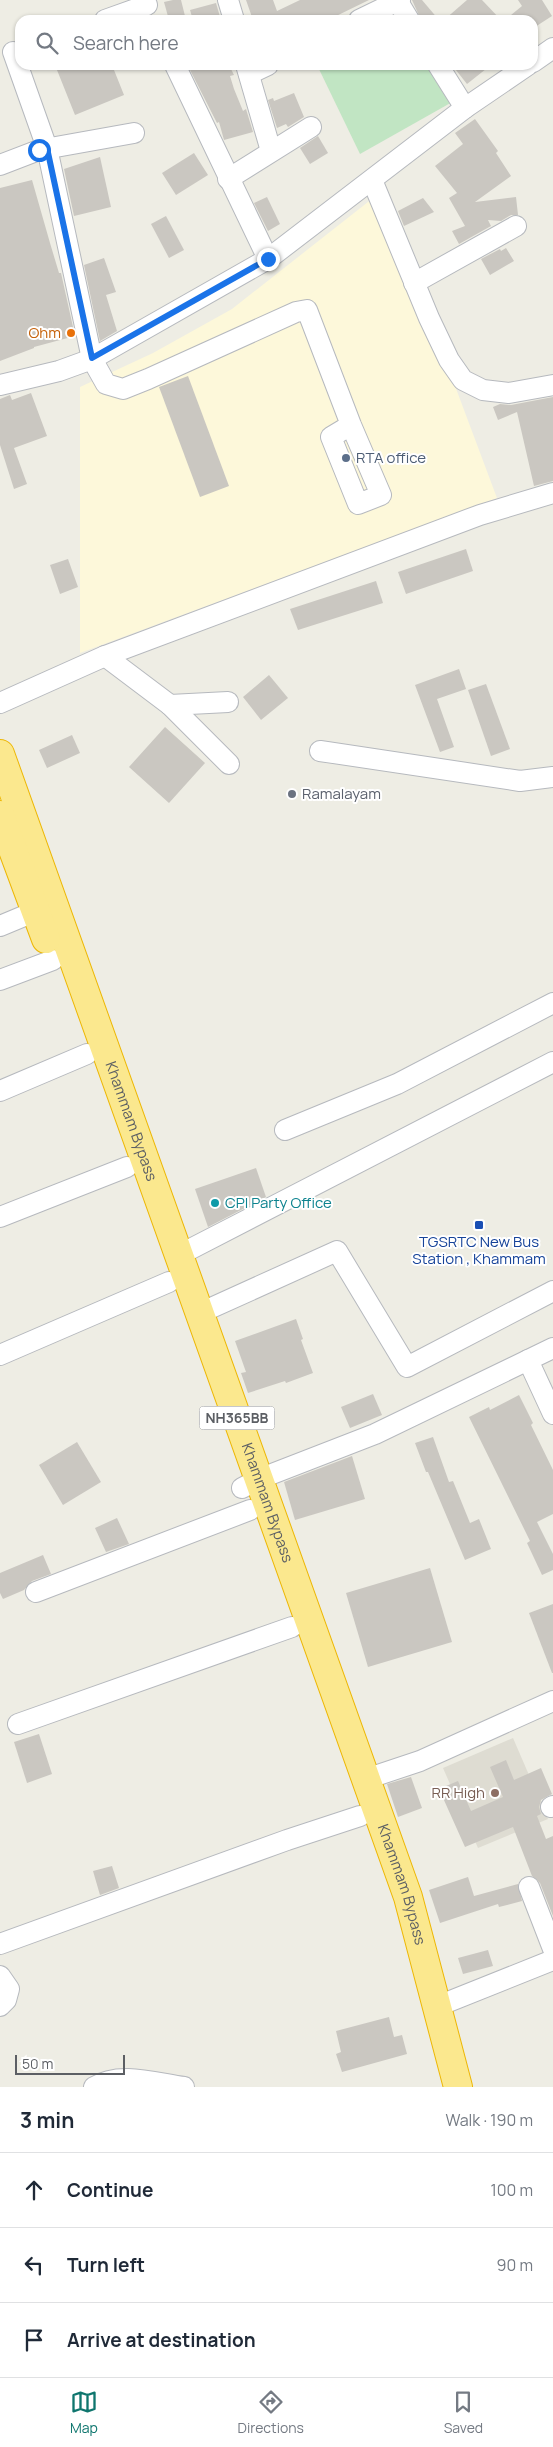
<!DOCTYPE html>
<meta charset="utf-8">
<style>
:root{--surface:#fff;--page:#f6f6f7;--text:#1f2937;--muted:#747a83;--line:#e0e1e3;--accent:#0f766e}
body{margin:0;font-family:Manrope,sans-serif;background:var(--page);color:var(--text)}
.scale{position:absolute;left:15px;bottom:12px;width:110px;box-sizing:border-box;padding-left:5px;border:2px solid #5c5f64;border-top:0;font-size:14px;line-height:18px;white-space:nowrap;color:#5c5f64;-webkit-text-stroke:4px #fff;paint-order:stroke}
.stop{position:absolute;width:15px;height:15px;margin:-11px;border:4px solid #1a73e8;border-radius:50%;background:#fff}
.stop.end{background:#1a73e8;border-color:#fff;box-shadow:0 1px 5px #0008}
.list{margin:0;padding:0;list-style:none}
h2{display:flex;justify-content:space-between;align-items:center;height:65px;margin:0;padding:0 20px;font-size:21px}
h2 small{font-size:16px;font-weight:400;color:var(--muted)}
.list li{display:grid;grid-template-columns:32px 1fr auto;gap:15px;align-items:center;box-sizing:border-box;height:75px;padding:0 20px;border-top:1px solid var(--line)}
.list b{display:block;font-size:19px;white-space:nowrap}
.list em{font-size:16px;font-style:normal;color:var(--muted)}
.icon{flex:none;width:28px;height:28px;fill:none;stroke:currentColor;stroke-width:2;stroke-linecap:round;stroke-linejoin:round}
.map{position:relative;flex:none;width:553px;height:2087px;overflow:hidden}
.search{position:absolute;background:var(--surface);box-shadow:0 1px 4px #0004;left:15px;right:15px;top:15px;height:55px;display:flex;align-items:center;gap:12px;box-sizing:border-box;padding:0 18px;border-radius:15px;color:var(--muted);font-size:19px}
.sheet{height:290px;background:var(--surface)}
nav{display:flex;justify-content:space-around;align-items:center;box-sizing:border-box;height:70px;border-top:1px solid var(--line);background:var(--surface);font-size:14px;color:var(--muted)}
nav a{display:grid;justify-items:center;gap:2px}
nav .on{color:var(--accent)}
.map>svg:first-child{display:block}
.commercial{fill:#fdf8da}
.education{fill:#dedcd2}
.green{fill:#c1e5c3}
.building{fill:#cac7c1}
.lines{fill:none;stroke-linecap:round;stroke-linejoin:round}
.minor-casing{stroke:#b6b9be;stroke-width:22}
.highway-casing{stroke:#edb705;stroke-width:30}
.minor{stroke:#fff;stroke-width:20}
.highway{stroke:#fbe88e;stroke-width:28}
.route{stroke:#1a73e8;stroke-width:6}
.food-dot{fill:#e8710a;stroke:#fff;stroke-width:2}
.service-dot{fill:#5c6f8a;stroke:#fff;stroke-width:2}
.worship-dot{fill:#6b7280;stroke:#fff;stroke-width:2}
.culture-dot{fill:#0f9aa8;stroke:#fff;stroke-width:2}
.transit-dot{fill:#1a4fb4;stroke:#fff;stroke-width:2}
.education-dot{fill:#8d6e63;stroke:#fff;stroke-width:2}
.labels{text-anchor:middle;stroke-width:4;stroke-linejoin:round;paint-order:stroke}
.shield{fill:#fff;stroke:#8d8f92;stroke-width:1}
.shield-label{font-size:14px;font-weight:bold;fill:#5c5f64}
.food-label{font-size:15px;fill:#c56008;stroke:#fff;text-anchor:end}
.service-label{font-size:15px;fill:#4e5e75;stroke:#fff;text-anchor:start}
.worship-label{font-size:15px;fill:#5b616d;stroke:#fff;text-anchor:start}
.street-label{font-size:15px;fill:#5c5f64;stroke:#fff}
.culture-label{font-size:15px;fill:#0d838f;stroke:#fff;text-anchor:start}
.transit-label{font-size:15px;fill:#164399;stroke:#fff}
.education-label{font-size:15px;fill:#785e54;stroke:#fff;text-anchor:end}
</style>
<div class="map">
<svg width="553" height="2087" viewBox="0 0 553 2087">
<rect width="100%" height="100%" fill="#eeede4"/>
<!-- commercial -->
<path class="commercial" d="M382,191L497,498L80,653V387L153,353L232,309Z"/>
<!-- education -->
<path class="education" d="M513,1738L548,1819L478,1848L443,1768Z"/>
<!-- green -->
<path class="green" d="M317,65H431L454,101L360,154Z"/>
<!-- building -->
<g class="building">
<path d="M173,0H181L185,16L169,20L164,2Z"/>
<path d="M246,0H273L277,11L300,0H369L328,20H253Z"/>
<path d="M412,0H422L439,20H421Z"/>
<path d="M467,0H482L501,20H444Z"/>
<path d="M518,0H542L552,16L535,27L533,20H505L522,6Z"/>
<path d="M216,3L221,20H193L190,10Z"/>
<path d="M55,65H112L124,95L75,115Z"/>
<path d="M201,65H229L234,75L230,76L234,89L243,111L246,109L253,132L224,140L219,122L217,123L190,70Z"/>
<path d="M452,65H491L467,84Z"/>
<path d="M294,93L304,117L288,127L286,124L277,128L268,100L273,98L274,101Z"/>
<path d="M475,119L498,151L496,153L511,176L475,202L516,197L518,215H511L501,221L488,220L491,226L459,244L452,231L465,226L449,198L457,193L435,166L463,144L455,133Z"/>
<path d="M318,136L328,153L310,164L300,148Z"/>
<path d="M194,153L208,175L176,195L162,173Z"/>
<path d="M100,157L111,207L74,216L64,169Z"/>
<path d="M32,180L50,243L59,273H61L75,336L34,347V348L0,361V188Z"/>
<path d="M267,197L280,224L268,231L254,203Z"/>
<path d="M423,198L434,212L404,226L398,211Z"/>
<path d="M166,216L184,250L169,258L151,224Z"/>
<path d="M506,248L514,261L490,275L481,259L500,249L501,251Z"/>
<path d="M104,258L116,292L106,295L117,331L100,341L84,265Z"/>
<path d="M188,376L229,486L200,497L159,387Z"/>
<path d="M31,393L47,436L14,448L27,484L14,489L0,445V399L10,395L12,400Z"/>
<path d="M553,397V481L534,486L517,412L498,420L493,407L500,404L511,405Z"/>
<path d="M466,549L473,571L406,594L398,572Z"/>
<path d="M68,559L78,587L60,594L50,565Z"/>
<path d="M376,581L383,603L298,630L290,609Z"/>
<path d="M459,669L466,689L437,699L454,747L440,752L415,685Z"/>
<path d="M269,675L288,698L261,720L243,697Z"/>
<path d="M486,684L510,749L491,756L468,690Z"/>
<path d="M165,727L205,763L169,803L129,767Z"/>
<path d="M72,735L80,753L47,768L39,750Z"/>
<path d="M256,1168L266,1197L208,1227L195,1189Z"/>
<path d="M296,1319L303,1339L301,1340L313,1373L286,1383L285,1381L248,1393L241,1373L246,1372L235,1341Z"/>
<path d="M373,1394L382,1415L350,1428L341,1407Z"/>
<path d="M519,1395L533,1423L531,1425L553,1470V1514L537,1522L553,1554V1570L542,1575L527,1543L530,1541L469,1417L489,1407L490,1410Z"/>
<path d="M433,1437L449,1482L453,1481L470,1523L479,1519L491,1549L465,1560L428,1472H426L415,1443Z"/>
<path d="M77,1442L101,1482L63,1505L39,1465Z"/>
<path d="M352,1456L365,1499L295,1520L284,1482Z"/>
<path d="M117,1518L129,1544L106,1552L95,1528Z"/>
<path d="M43,1555L51,1574L32,1581L24,1590L3,1599L0,1593V1573Z"/>
<path d="M430,1568L452,1642L368,1667L346,1593Z"/>
<path d="M553,1604V1673H552L529,1613Z"/>
<path d="M39,1734L52,1774L27,1783L14,1742Z"/>
<path d="M506,1760L514,1780L541,1768L552,1794L541,1800L539,1807L541,1814L537,1816L546,1839L553,1836V1916L540,1883L532,1876L513,1827L465,1847L439,1789L458,1781L471,1811L503,1797L490,1767Z"/>
<path d="M411,1777L422,1808L398,1817L387,1784Z"/>
<path d="M112,1866L119,1888L100,1895L93,1871Z"/>
<path d="M468,1877L474,1896L518,1884L522,1901L499,1907L498,1904L440,1923L429,1890Z"/>
<path d="M488,1950L493,1966L463,1974L458,1958Z"/>
<path d="M389,2017L394,2037L402,2035L407,2054L342,2072L336,2054L341,2052L336,2031Z"/>
</g>
<g class="lines">
<defs>
<g id="minor">
<path d="M228,0L234,20"/>
<path d="M397,0L409,20"/>
<path d="M105,20L147,5"/>
<path d="M359,20L400,0"/>
<path d="M13,52L47,148L92,359L106,384L123,389L148,379L296,312L307,310L351,425L381,495L358,504L331,437L351,425"/>
<path d="M533,62L553,48"/>
<path d="M175,65L268,259"/>
<path d="M246,65L271,151"/>
<path d="M438,65L465,108"/>
<path d="M249,74L268,65"/>
<path d="M0,165L39,150L134,133"/>
<path d="M228,179L311,127"/>
<path d="M372,180L429,318L449,360L463,380L483,390L509,393L553,385"/>
<path d="M414,283L516,226"/>
<path d="M0,385L59,371L92,359L268,259L465,108L528,65"/>
<path d="M105,656L170,705L229,764"/>
<path d="M0,703L105,656L480,515L553,493"/>
<path d="M170,705L228,702"/>
<path d="M320,751L520,781L553,777"/>
<path d="M0,926L36,911"/>
<path d="M0,980L53,960"/>
<path d="M0,1091L87,1054"/>
<path d="M285,1130L397,1084L553,1003"/>
<path d="M0,1217L127,1167"/>
<path d="M179,1255L553,1062"/>
<path d="M200,1313L337,1251L407,1367L553,1291"/>
<path d="M0,1355L169,1282"/>
<path d="M528,1360L553,1414"/>
<path d="M242,1488L259,1479L375,1434L553,1348"/>
<path d="M36,1592L250,1510"/>
<path d="M18,1724L292,1627"/>
<path d="M366,1779L420,1761L553,1701"/>
<path d="M551,1807L553,1806"/>
<path d="M529,1887L553,1949"/>
<path d="M0,1944L287,1840L360,1816"/>
<path d="M0,1976L9,1989L6,2000L0,2006"/>
<path d="M438,2006L553,1960"/>
<path d="M94,2087C120,2071 155,2083 184,2087"/>
</g>
<g id="highway">
<path id="s1" d="M0,754L408,1897L458,2087"/>
<path d="M0,815L46,939"/>
</g>
</defs>
<!-- minor casing -->
<use href="#minor" class="minor-casing"/>
<!-- highway casing -->
<use href="#highway" class="highway-casing"/>
<!-- minor -->
<use href="#minor" class="minor"/>
<!-- highway -->
<use href="#highway" class="highway"/>
</g>
<g class="lines">
<!-- route -->
<path class="route" d="M39,150L47,148L92,358L268,259"/>
</g>
<!-- markers -->
<circle class="food-dot" cx="71" cy="333" r="5"/>
<circle class="service-dot" cx="346" cy="458" r="5"/>
<circle class="worship-dot" cx="292" cy="794" r="5"/>
<circle class="culture-dot" cx="215" cy="1203" r="5"/>
<rect class="transit-dot" x="474" y="1220" width="10" height="10" rx="2.5"/>
<circle class="education-dot" cx="495" cy="1793" r="5"/>
<g class="labels">
<!-- shield labels -->
<rect class="shield" x="199.5" y="1406.5" width="75" height="23" rx="4"/>
<g class="shield-label">
<text x="237" y="1423">NH365BB</text>
</g>
<!-- food labels -->
<g class="food-label">
<text x="61" y="338">Ohm</text>
</g>
<!-- service labels -->
<g class="service-label">
<text x="356" y="463">RTA office</text>
</g>
<!-- worship labels -->
<g class="worship-label">
<text x="302" y="799">Ramalayam</text>
</g>
<!-- street labels -->
<g class="street-label">
<text dy="5" stroke="none"><textPath href="#s1" startOffset="390">Khammam Bypass</textPath></text>
<text dy="5" stroke="none"><textPath href="#s1" startOffset="795">Khammam Bypass</textPath></text>
<text dy="5" stroke="none"><textPath href="#s1" startOffset="1200">Khammam Bypass</textPath></text>
</g>
<!-- culture labels -->
<g class="culture-label">
<text x="225" y="1208">CPI Party Office</text>
</g>
<!-- transit labels -->
<g class="transit-label">
<text x="479" y="1247">TGSRTC New Bus<tspan x="479" dy="17">Station , Khammam</tspan></text>
</g>
<!-- education labels -->
<g class="education-label">
<text x="485" y="1798">RR High</text>
</g>
</g>
</svg>
<div class="scale">50 m</div>
<div class="stop" style="left:39px;top:150px"></div>
<div class="stop end" style="left:268px;top:259px"></div>
<div class="search"><svg class="icon" aria-label="search" viewBox="0 0 24 24"><circle cx="10" cy="10" r="6"/><path d="M15 15l6 6"/></svg>Search here</div>
</div>
<section class="sheet">
<h2>3 min<small>Walk · 190 m</small></h2>
<ul class="list">
<li><svg class="icon" aria-label="ahead" viewBox="0 0 24 24"><path d="M12 20V5M6 11l6-6 6 6"/></svg><div><b>Continue</b></div><em>100 m</em></li>
<li><svg class="icon" aria-label="left" viewBox="0 0 24 24"><path d="M17 20v-9H6M10 6l-5 5 5 5"/></svg><div><b>Turn left</b></div><em>90 m</em></li>
<li><svg class="icon" aria-label="arrive" viewBox="0 0 24 24"><path d="M6 21V4h12l-3 4 3 4H6"/></svg><div><b>Arrive at destination</b></div></li>
</ul>
</section>
<nav>
<a class="on"><svg class="icon" aria-label="map" viewBox="0 0 24 24"><path d="M3 6l6-2 6 2 6-2v14l-6 2-6-2-6 2zM9 4v14M15 6v14"/></svg>Map</a>
<a><svg class="icon" aria-label="directions" viewBox="0 0 24 24"><path d="M12 3l9 9-9 9-9-9zM9 14v-3h6M13 9l2 2-2 2"/></svg>Directions</a>
<a><svg class="icon" aria-label="saved" viewBox="0 0 24 24"><path d="M7 4h10v16l-5-4-5 4z"/></svg>Saved</a>
</nav>
